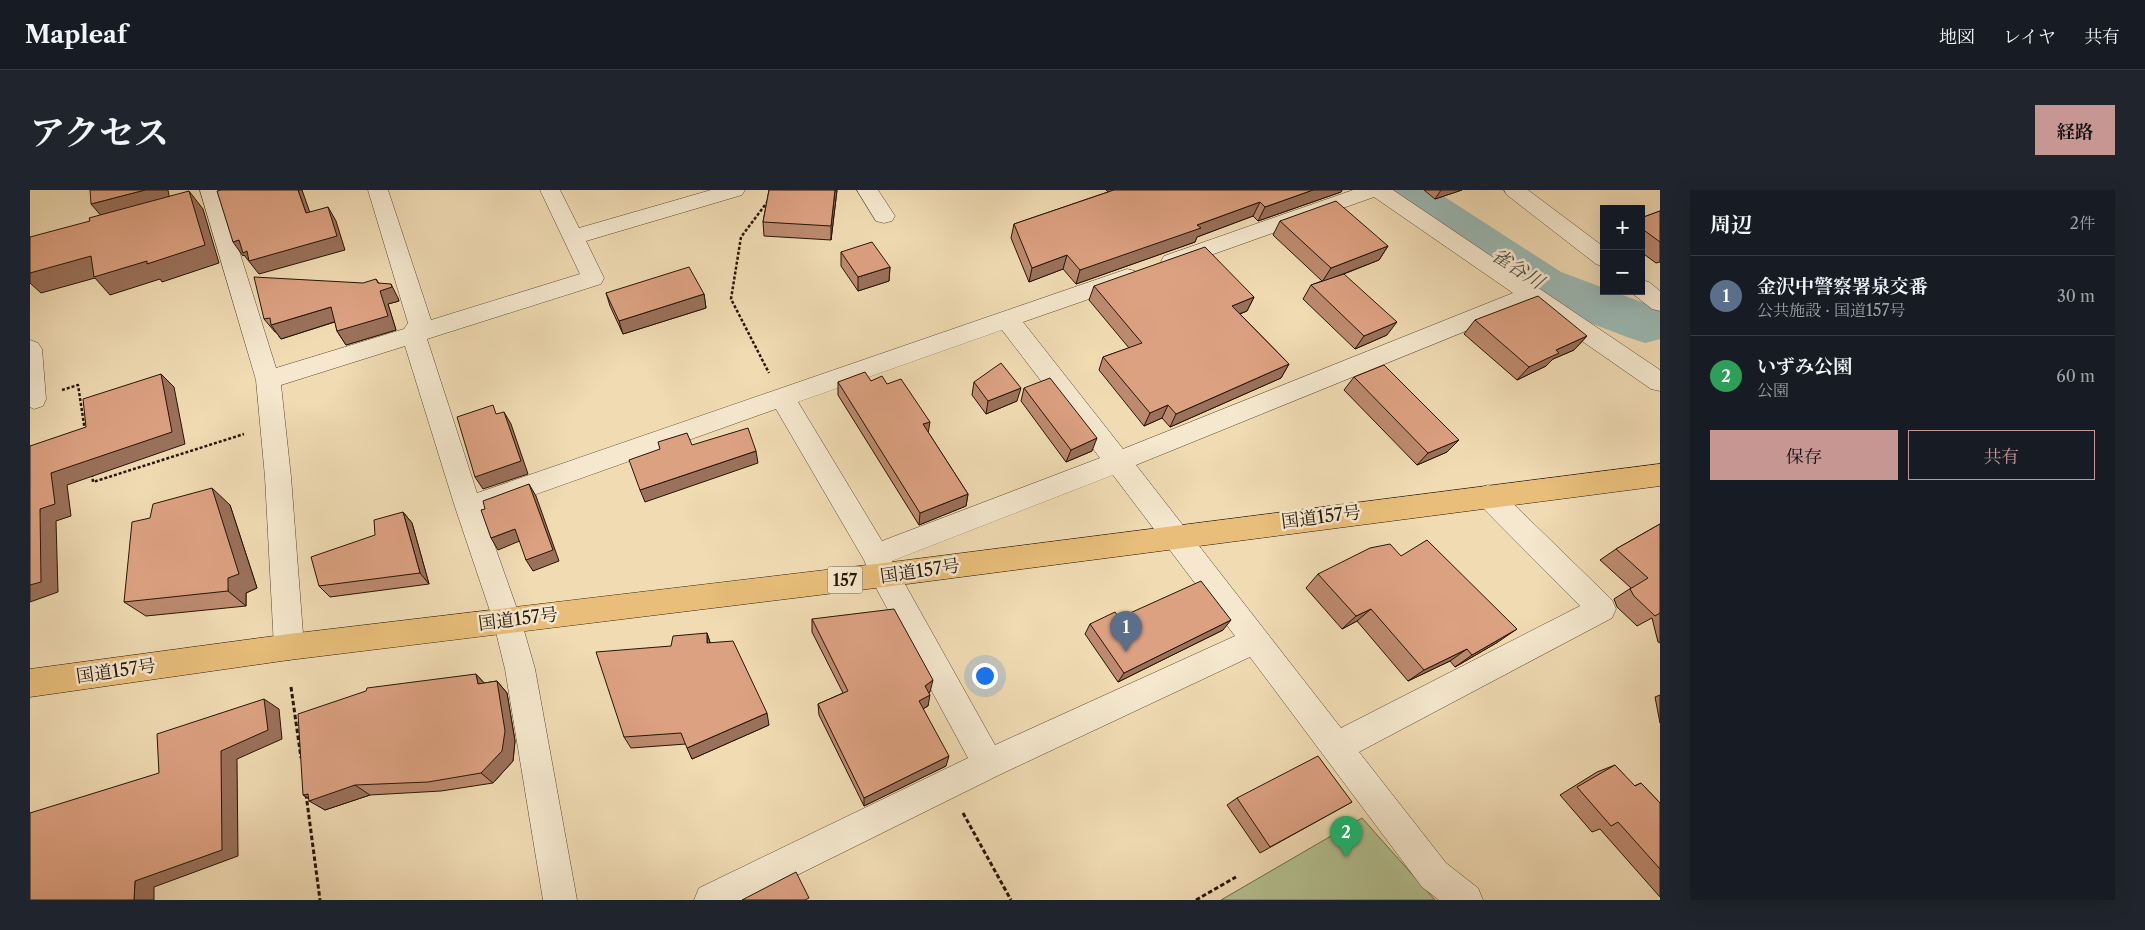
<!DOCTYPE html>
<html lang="ja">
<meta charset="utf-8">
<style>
:root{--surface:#171b24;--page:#20242c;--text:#f1f3f6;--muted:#9ea1a6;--line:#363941;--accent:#c59692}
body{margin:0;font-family:"Libre Caslon Text","Noto Serif JP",serif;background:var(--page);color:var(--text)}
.controls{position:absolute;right:15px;top:15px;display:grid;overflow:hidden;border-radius:0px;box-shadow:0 5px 20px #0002}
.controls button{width:45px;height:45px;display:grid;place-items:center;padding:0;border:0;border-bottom:1px solid var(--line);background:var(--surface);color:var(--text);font:25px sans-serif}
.you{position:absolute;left:954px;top:485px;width:18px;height:18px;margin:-12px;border:4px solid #fff;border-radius:50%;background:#1a73e8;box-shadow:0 0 0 8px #1a73e833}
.badge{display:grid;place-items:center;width:32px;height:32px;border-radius:50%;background:var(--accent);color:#fff;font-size:16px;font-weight:700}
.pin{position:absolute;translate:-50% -41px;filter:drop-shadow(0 1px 2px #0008)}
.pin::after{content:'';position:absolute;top:26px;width:18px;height:15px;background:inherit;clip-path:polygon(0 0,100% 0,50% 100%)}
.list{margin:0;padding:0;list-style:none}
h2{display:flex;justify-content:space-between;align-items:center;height:65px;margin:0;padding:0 20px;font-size:21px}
h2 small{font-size:16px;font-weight:400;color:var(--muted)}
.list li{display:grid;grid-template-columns:32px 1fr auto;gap:15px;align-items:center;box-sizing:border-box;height:80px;padding:0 20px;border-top:1px solid var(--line)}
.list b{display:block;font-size:19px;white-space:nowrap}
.list p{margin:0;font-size:16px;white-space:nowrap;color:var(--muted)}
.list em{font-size:16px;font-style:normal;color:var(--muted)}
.actions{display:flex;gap:10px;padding:15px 20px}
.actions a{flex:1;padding:11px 0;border:1px solid var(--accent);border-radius:0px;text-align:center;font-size:18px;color:var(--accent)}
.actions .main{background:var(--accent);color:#111}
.map{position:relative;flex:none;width:1630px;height:710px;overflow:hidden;border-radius:0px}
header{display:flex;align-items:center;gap:30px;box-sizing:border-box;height:70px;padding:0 25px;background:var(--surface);border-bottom:1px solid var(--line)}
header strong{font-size:24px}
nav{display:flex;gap:28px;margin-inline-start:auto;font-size:18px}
.intro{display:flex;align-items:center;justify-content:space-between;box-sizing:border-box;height:120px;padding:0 30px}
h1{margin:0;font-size:35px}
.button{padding:12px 22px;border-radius:0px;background:var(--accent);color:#111;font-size:18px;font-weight:700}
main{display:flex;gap:30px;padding:0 30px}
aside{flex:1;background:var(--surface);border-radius:0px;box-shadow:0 5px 20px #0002}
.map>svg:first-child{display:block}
.green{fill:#b4c191;stroke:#6e6b4b}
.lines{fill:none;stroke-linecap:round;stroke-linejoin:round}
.river{fill:#9cb9b4;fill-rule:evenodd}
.minor-casing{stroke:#594630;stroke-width:1}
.highway-casing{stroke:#271505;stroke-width:1}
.path-far1{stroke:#271505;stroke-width:2.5;stroke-dasharray:3 2;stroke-linecap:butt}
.path{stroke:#271505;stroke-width:3;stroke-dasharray:4.5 2.5;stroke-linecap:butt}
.minor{fill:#f5e8ce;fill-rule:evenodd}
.highway{fill:#e8be7a;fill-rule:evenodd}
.wall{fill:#bd8a6f;stroke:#271505}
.shaded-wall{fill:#9a715a;stroke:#271505}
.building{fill:#dca181;stroke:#271505}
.labels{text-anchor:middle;stroke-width:5;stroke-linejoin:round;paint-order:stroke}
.shield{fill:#f5e8ce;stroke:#655441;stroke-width:1}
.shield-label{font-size:16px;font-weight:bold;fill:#271505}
.street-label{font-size:18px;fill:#271505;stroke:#f5e8ce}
.water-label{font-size:19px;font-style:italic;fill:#504e42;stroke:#f5e8ce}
</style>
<header>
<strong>Mapleaf</strong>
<nav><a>地図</a><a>レイヤ</a><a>共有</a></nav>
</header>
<div class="intro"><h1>アクセス</h1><a class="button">経路</a></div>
<main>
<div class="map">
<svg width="1630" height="710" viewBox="0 0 1630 710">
<rect width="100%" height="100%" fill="#f0dbb3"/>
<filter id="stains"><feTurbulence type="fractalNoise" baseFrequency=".004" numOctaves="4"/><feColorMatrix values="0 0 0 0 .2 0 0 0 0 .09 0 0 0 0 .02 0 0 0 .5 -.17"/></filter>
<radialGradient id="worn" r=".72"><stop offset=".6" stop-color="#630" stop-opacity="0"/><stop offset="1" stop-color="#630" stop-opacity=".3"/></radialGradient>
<!-- green -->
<path class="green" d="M1332,628L1405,710H1191Z"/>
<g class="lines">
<!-- river -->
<path class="river" d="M1348,0H1404L1531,82L1574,98V101H1582L1630,119V149L1615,153L1597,147L1495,108L1354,11Z"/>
<defs>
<g id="minor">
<path d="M170,0H190L246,178L374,139L378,133L338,0H358L401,130L550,84L510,0H530L549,38L681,0H715L712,5L556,51L574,88L571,94L397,149L447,303L1097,79L1105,81L1108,87L1105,93L993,132L1093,259L1483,103L1344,7L1150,76L1142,79L1134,76L1131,71L1134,66L1323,0H1363L1630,180V201L1621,199L1500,115L1106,275L1311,538L1550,416L1449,314L1445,306L1449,298L1458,295L1467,298L1582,410L1586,419L1582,428L1329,562L1416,673L1448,698L1453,710H1409L1392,697L1220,467L969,585L717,710H664L669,698L938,568L844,394L834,370L746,219L453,323L491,430L505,479L547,710H513L475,479L463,430L425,317L375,156L251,195L261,287L274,457L269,467L259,470L249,467L244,457L235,287L226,190ZM972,140L1070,268L852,351L768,212ZM1083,285L1205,446L965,555L862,371Z"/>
<path d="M827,0H848L865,26L862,31L854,33L846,31Z"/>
<path d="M1474,0H1498L1574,57V77L1566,74L1477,5Z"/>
<path d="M1611,90L1619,92L1630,101V121L1622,119L1603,104L1602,101H1611Z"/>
<path d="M0,150L8,153L12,159L16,209L13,216L4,219L0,217Z"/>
</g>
<path id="highway" d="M1630,274V296L854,397L259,470L0,507V479L259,444L854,373Z"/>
</defs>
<!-- minor casing -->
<use href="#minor" class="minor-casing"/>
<!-- highway casing -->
<use href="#highway" class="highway-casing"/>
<!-- path-far1 -->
<g class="path-far1">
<path d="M738,11L711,47L701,109L739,183"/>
<path d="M32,200L48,195L55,241"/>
<path d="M62,284L63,292L214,244"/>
</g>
<!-- path -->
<g class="path">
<path d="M261,497L271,568"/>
<path d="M276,604L290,710"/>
<path d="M933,623L981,710"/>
<path d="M1166,710L1206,687"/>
</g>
<!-- minor -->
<use href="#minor" class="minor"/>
<!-- highway -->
<use href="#highway" class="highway"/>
</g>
<!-- wall -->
<g class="wall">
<path d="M739,0H807L801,50L734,46L733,32Z"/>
<path d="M1076,0H1312L1311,2L1228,31L1223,26L1167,47L1165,52L1046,94L1033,79L999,92L981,48L984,34L1078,2Z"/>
<path d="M1394,0H1432L1405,9Z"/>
<path d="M1630,21V72L1626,73L1611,62V28Z"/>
<path d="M1250,31L1358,56L1349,70L1314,84L1357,145L1325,159L1273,109L1281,95L1292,91L1243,45Z"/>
<path d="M811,62L860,77L859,91L828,101L811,76Z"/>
<path d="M349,93L368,108L369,111L358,114L366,140L316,155L307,141L305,132L251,149L246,142H245L234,129Z"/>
<path d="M1064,96L1224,107L1217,121L1210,124L1259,174L1251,188L1140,237L1132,228L1114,236L1069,180L1073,167L1099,158L1059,110Z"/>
<path d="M576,103L674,104L676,118L593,144L580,116Z"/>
<path d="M1445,130L1557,146L1544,160L1523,169L1516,176L1487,190L1434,144Z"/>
<path d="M1324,187L1417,262L1387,275L1314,200Z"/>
<path d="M841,191L857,194L898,242L938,304L936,316L889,335L808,205V192Z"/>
<path d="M944,192L987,211L956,224L942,205Z"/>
<path d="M994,198L1062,261L1036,272L991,211Z"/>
<path d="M200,315L227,398L216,403V416L116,426L94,412Z"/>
<path d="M373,322L382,333L399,394L300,407L289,396L345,345Z"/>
<path d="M1630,334V453L1628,452L1622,428L1607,436L1587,417L1584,409L1601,398L1570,370L1586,359Z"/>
<path d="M1371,366L1468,452L1425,477L1420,471L1378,491L1327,431L1312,439L1276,398L1288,384Z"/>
<path d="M782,429L900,502L899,503L898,516L893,519L916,576L834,616L789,525L788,514L813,503L782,442Z"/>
<path d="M1060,434L1193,440L1088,492L1055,444Z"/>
<path d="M677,443L680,452L739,535L662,569L656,554L601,558L594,547L641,456Z"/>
<path d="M446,484L454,493L467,491L477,503L485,551L483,571L463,593L411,601L340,605L295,620L273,605Z"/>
<path d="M1630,505V533L1625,507Z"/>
<path d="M1585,575L1604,596L1611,593L1630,613V707L1570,639L1562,642L1530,605L1567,582Z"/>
<path d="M1207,608L1322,612L1230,663L1197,615Z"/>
</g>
<!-- shaded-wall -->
<g class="shaded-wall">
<path d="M115,0H138L140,10L73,28L61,14Z"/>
<path d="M268,0H272L285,37L276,23Z"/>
<path d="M805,0H807L801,50V36Z"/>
<path d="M1283,0H1312L1311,2L1228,31L1235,17Z"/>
<path d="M1411,0H1432L1405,9Z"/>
<path d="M159,1L173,19L189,73L132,92L130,89L80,105L65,88L11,103L0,93V83Z"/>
<path d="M1230,12L1223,26L1167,47L1165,52L1046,94L1050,80L1167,35Z"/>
<path d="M298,17L306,31L315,60L229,84L214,65L213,66L203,52Z"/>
<path d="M1358,56L1349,70L1292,92L1301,78Z"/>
<path d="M1037,65L1033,79L999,92L1002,78Z"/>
<path d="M860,77L859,91L828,101V87Z"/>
<path d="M346,89L353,100L361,94L368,108L369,111L358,114L366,140L316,155L307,141L348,93Z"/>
<path d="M674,104L676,118L593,144L589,131Z"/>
<path d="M1224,107L1217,121L1195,129L1202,116Z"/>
<path d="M301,117L310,130L251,149L241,135Z"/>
<path d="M1367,132L1357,145L1325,159L1334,146Z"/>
<path d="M1557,146L1544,160L1523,169L1516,176L1487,190L1499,177L1526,160Z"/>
<path d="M1259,174L1251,188L1140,237L1146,224Z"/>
<path d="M131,184L144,197L155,254L37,295L41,326L26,331L28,402L0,412V395L10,319L21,283Z"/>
<path d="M991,198L987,211L956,224L958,211Z"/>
<path d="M1138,215L1132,228L1114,236L1120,223Z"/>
<path d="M474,222L481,234L498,284L453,299L445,287Z"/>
<path d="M900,232L898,244L893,234Z"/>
<path d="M1067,248L1062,261L1036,272L1041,260Z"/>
<path d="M1429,250L1417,262L1387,275L1398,263Z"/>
<path d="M726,261L728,273L615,312L610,300Z"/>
<path d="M499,294L506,306L529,371L503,381L496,370Z"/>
<path d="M182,298L200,315L227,398L216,403V416L198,401Z"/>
<path d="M938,304L936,316L889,335L890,323Z"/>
<path d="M373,322L382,333L399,394L390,383Z"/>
<path d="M485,339L492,350L468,360L461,348Z"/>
<path d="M1341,419L1327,431L1312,439L1326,426Z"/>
<path d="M1201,430L1193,440L1088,492L1094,483Z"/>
<path d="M1487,439L1468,452L1425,477L1442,465Z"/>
<path d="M677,443L681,456L677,453Z"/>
<path d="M1437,459L1420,471L1378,491L1394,480Z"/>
<path d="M446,484L457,496L448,494Z"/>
<path d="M903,490L900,502L893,507L895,496Z"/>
<path d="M467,491L477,503L485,551L483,571L463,593L451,583Z"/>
<path d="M900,505L898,516L887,522L889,511Z"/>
<path d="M234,509L249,519L252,549L207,569L208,666L124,697V710H104L105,691L191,561Z"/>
<path d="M737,523L739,535L662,569L657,558Z"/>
<path d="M919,566L916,576L834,616V608Z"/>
<path d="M325,595L340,605L295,620L279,611L282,610L273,605Z"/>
</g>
<!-- building -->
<g class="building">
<path d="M60,0H115L61,14Z"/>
<path d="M191,0H268L276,23L298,17L307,46L219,71L217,61L213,63L209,50L203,52L187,1Z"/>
<path d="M739,0H805L801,36L733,32Z"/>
<path d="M1084,0H1283L1235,17L1230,12L1167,35L1171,38L1050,80L1037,65L1002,78L984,34Z"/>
<path d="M159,1L175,55L117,74V71L64,87L61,66L0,83V47L60,31L59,28Z"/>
<path d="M1306,11L1358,56L1301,78L1250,31Z"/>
<path d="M1630,21V52L1611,38V28Z"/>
<path d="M842,52L860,77L828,87L811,62Z"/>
<path d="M1175,57L1224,107L1202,116L1259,174L1146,224L1138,215L1120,223L1073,167L1112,153L1064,96Z"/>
<path d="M659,77L674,104L589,131L576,103Z"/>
<path d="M1314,84L1367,132L1334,146L1281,95Z"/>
<path d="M224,87L333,93L346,89L348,93L361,94L362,97L350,101L358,126L307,141L301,117L241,135L240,128L234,129Z"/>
<path d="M1508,106L1557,146L1526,160L1529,163L1499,177L1445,130Z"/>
<path d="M971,173L991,198L958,211L944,192Z"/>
<path d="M1354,175L1429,250L1398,263L1324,187Z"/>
<path d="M835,182L841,191L852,186L857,194L871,189L900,232L893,234L938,304L890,323L808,192Z"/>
<path d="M131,184L142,242L21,283L25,314L10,319L11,392L0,395V256L56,237L53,209Z"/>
<path d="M1020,188L1067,248L1041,260L994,198Z"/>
<path d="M463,215L466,224L474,222L491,271L445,287L427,227Z"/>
<path d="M718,238L726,261L610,300L599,270L630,259L628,252L657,243L662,255Z"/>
<path d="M499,294L523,360L496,370L485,339L461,348L451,320L455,319L453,311Z"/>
<path d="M182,298L209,384L198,388V401L94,412L102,332L120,328L123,314Z"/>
<path d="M373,322L390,383L289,396L281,367L345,345L344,330Z"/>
<path d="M1630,334V423L1625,426L1604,406L1600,399L1618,388L1586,359Z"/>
<path d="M1397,350L1487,439L1442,465L1437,459L1394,480L1341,419L1326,426L1288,384L1340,358L1360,354L1371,366Z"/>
<path d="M1171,391L1201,430L1094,483L1060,434L1085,422L1089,428Z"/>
<path d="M864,419L903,490L895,496L900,505L889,511L919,566L834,608L788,514L818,501L782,429Z"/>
<path d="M677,443V453L703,451L737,523L657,558L651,543L594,547L566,462L641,456L643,446Z"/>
<path d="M446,484L448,494L467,491L475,541L472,561L451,583L398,592L325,595L279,611L278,604L273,605L268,524L336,501L337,498Z"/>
<path d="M234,509L238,540L191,561L192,660L105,691L104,710H0V623L129,583L127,544Z"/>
<path d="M1288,566L1322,612L1240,657L1207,608Z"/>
<path d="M1585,575L1605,596L1611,593L1630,613V679L1588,632L1581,636L1547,597Z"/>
<path d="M766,682L779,708L775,710H712Z"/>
</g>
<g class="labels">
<!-- shield labels -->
<rect class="shield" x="797.5" y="376.5" width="35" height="27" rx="4"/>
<g class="shield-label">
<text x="815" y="396">157</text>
</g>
<!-- street labels -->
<g class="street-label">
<text transform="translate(1291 327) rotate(-7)" y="6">国道157号</text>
<text transform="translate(890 381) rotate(-8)" y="6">国道157号</text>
<text transform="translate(488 429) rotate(-7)" y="6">国道157号</text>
<text transform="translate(86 481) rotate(-8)" y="6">国道157号</text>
</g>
<!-- water labels -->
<g class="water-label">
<text transform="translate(1488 78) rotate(33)" y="7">雀谷川</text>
</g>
</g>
<rect width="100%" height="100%" filter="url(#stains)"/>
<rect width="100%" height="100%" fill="url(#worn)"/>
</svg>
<div class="controls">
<button>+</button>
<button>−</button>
</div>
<div class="you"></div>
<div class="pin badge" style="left:1096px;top:462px;background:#5c6f8a">1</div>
<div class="pin badge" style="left:1316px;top:667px;background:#2e9e5b">2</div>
</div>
<aside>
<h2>周辺<small>2件</small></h2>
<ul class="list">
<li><span class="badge" style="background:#5c6f8a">1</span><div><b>金沢中警察署泉交番</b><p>公共施設 · 国道157号</p></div><em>30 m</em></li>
<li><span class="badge" style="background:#2e9e5b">2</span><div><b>いずみ公園</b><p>公園</p></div><em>60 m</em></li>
</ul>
<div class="actions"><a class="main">保存</a><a>共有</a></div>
</aside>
</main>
